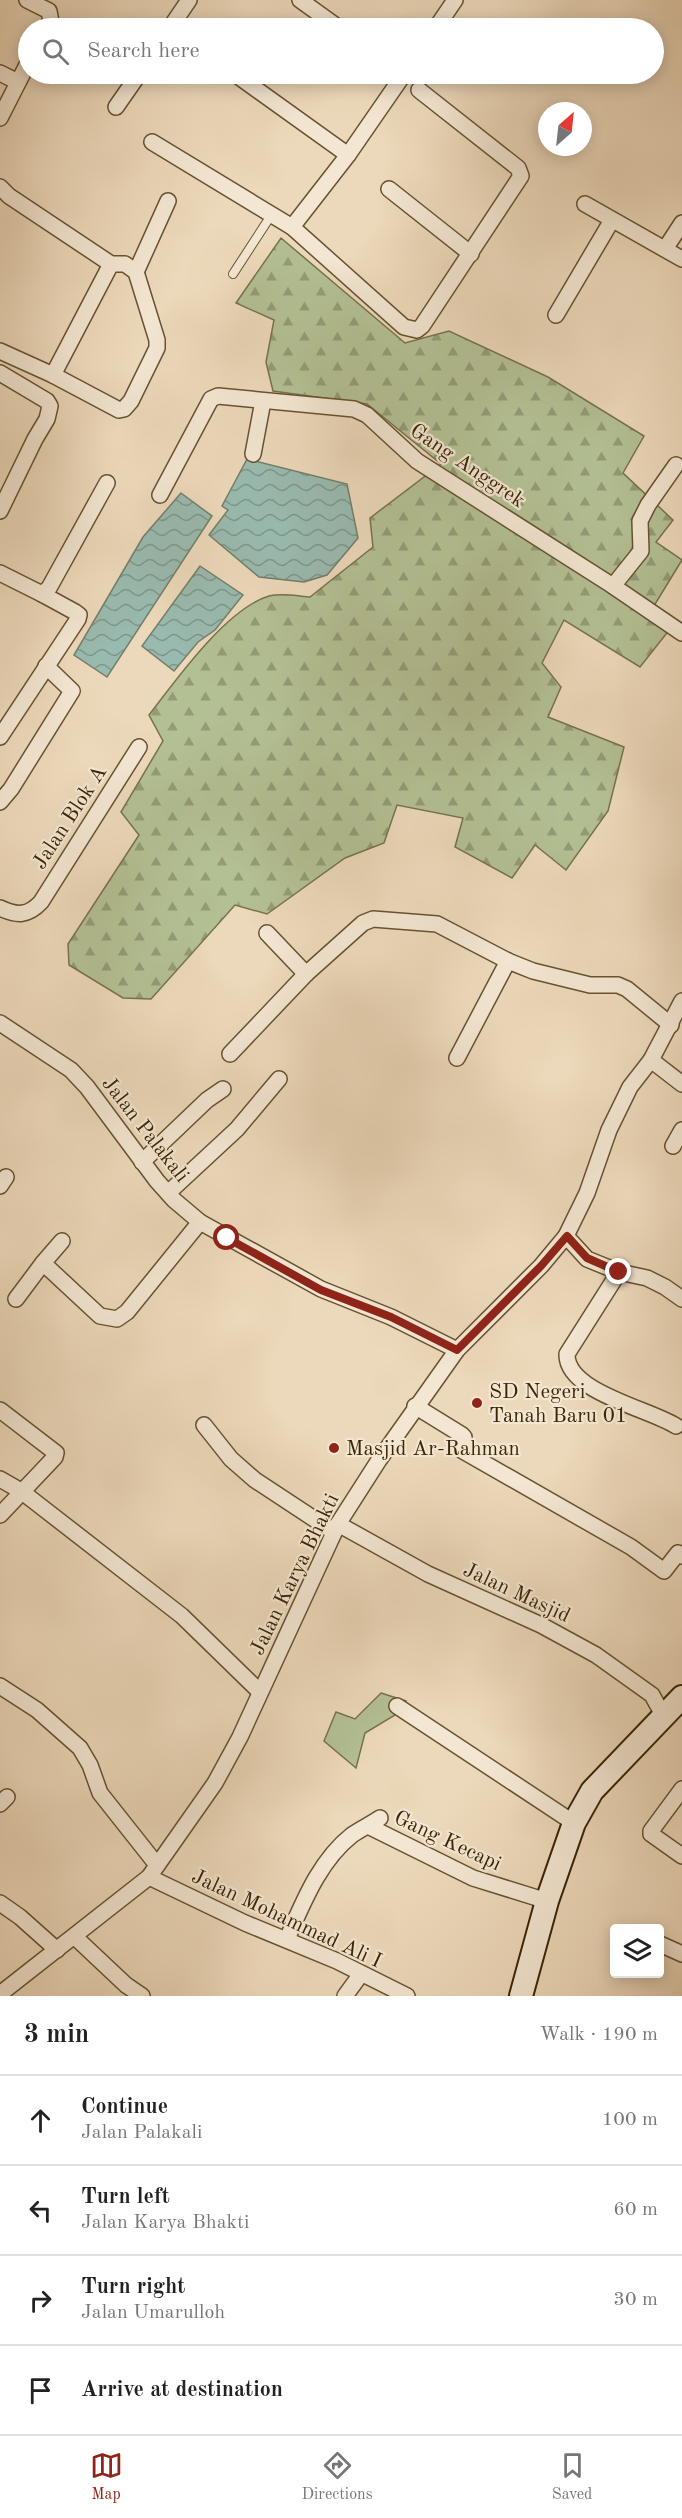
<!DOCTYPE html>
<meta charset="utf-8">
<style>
:root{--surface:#fff;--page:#f2f2f2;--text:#222;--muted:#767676;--line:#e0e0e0;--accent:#8f2418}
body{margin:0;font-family:"Old Standard TT",serif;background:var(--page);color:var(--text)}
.controls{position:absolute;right:18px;bottom:18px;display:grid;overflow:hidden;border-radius:6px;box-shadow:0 3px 15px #0003}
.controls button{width:54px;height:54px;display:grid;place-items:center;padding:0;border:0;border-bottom:2px solid var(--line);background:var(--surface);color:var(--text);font:30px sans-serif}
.compass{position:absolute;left:538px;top:102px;width:54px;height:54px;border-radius:50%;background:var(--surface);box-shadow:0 3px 15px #0003;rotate:27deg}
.stop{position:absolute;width:18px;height:18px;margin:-14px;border:4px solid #8f2418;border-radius:50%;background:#fff}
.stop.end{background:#8f2418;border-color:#fff;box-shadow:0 2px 6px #0008}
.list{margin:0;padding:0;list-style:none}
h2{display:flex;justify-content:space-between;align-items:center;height:78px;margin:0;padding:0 24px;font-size:26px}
h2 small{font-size:20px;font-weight:400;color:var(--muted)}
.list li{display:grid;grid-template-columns:39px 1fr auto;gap:18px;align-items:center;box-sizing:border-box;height:90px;padding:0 24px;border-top:2px solid var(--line)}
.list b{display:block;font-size:22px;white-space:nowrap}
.list p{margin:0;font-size:20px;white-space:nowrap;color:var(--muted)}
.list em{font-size:20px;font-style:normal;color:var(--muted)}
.icon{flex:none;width:33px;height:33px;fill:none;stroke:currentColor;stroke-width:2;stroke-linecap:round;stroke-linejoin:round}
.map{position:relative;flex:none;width:682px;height:1996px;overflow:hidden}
.search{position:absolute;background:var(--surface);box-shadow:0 3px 15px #0003;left:18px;right:18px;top:18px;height:66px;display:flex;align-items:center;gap:15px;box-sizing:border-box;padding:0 21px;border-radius:33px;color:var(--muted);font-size:22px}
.sheet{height:438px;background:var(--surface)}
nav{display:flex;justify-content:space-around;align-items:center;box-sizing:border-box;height:84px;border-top:2px solid var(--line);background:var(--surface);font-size:16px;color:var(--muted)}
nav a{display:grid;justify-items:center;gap:3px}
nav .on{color:var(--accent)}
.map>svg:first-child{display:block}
.grass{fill:#b3c094;stroke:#77724c;stroke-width:1.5}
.forest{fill:url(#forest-firs);stroke:#77724c;stroke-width:1.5}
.water{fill:url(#water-waves);stroke:#737e6a;stroke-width:1.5}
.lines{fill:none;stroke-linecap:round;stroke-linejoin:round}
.lane-casing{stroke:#675231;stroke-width:10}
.street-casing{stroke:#675231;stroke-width:18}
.secondary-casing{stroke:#3b2503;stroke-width:26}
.lane{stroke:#f3e6d2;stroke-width:8}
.street{stroke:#f3e6d2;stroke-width:15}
.secondary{stroke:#f3e6d2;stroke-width:22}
.route{stroke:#8f2418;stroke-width:8}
.poi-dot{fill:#8f2418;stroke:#f3e6d2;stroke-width:2}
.labels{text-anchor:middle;stroke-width:4.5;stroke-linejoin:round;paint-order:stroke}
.street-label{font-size:21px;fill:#3b2503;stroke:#f3e6d2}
.poi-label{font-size:21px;fill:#3b2503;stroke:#f3e6d2;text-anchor:start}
</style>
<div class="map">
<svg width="682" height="1996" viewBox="0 0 682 1996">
<defs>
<pattern id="forest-firs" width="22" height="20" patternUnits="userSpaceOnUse" patternTransform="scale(1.5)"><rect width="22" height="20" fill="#b3c094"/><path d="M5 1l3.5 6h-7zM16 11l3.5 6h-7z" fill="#939c77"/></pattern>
<pattern id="water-waves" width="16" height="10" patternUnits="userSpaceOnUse" patternTransform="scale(1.5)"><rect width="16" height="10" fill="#99baaf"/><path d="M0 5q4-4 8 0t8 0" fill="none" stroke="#7e978c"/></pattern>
</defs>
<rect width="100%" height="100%" fill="#ecd8ba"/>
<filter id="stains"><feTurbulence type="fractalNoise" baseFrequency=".00333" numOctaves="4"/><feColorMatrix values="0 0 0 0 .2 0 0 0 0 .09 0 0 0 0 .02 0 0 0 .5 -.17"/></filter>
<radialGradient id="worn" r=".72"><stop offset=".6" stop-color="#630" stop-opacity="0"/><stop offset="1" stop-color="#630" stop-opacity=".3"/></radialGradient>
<!-- grass -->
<path class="grass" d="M381,1693L406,1701L400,1712L365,1733L356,1768L324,1741L336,1712L355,1719Z"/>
<!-- forest -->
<path class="forest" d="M281,238L405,343L449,331L548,377L644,436L623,473L673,520L656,542L682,560L652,609L674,624L640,667L564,620L542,663L561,687L548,717L624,747L608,811L566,870L535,845L512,878L455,847L463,818L397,805L384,843L345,858L267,914L235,905L151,999L123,998L69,965L68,944L139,835L121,812L163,741L149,715C176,680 226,609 269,596C281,593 298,596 310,597L373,547L370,518L441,464L367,404L273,391L266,362L274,320L236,303Z"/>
<!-- water -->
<g class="water">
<path d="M247,459L347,484L358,538L327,575L304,582L259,577L209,535L228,510L222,506Z"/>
<path d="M181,493L212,516L107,677L74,655L143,537Z"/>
<path d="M200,566L243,595L215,630L198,642L174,671L142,646Z"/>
</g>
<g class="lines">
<defs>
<path id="lane" d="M233,274L272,214"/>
<g id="street">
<path d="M27,0L49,11L51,22L47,28"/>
<path d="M300,0L339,28"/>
<path d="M170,28L189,0"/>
<path d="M436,28L455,0"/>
<path d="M0,73L18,82"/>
<path d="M235,74L348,155"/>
<path d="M116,107L139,74"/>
<path d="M0,118L28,63"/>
<path d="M152,142L292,227L404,327L417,330L422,326L521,176L518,168L419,90"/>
<path d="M0,187L9,196L111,264H125L136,272L157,340V348L131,401L124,409L119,410L53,375L0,351"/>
<path d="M389,189L471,254"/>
<path d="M585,204L682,259"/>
<path d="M292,227L348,155L404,74"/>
<path d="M665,249L682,223"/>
<path d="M136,272L168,201"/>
<path d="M556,315L612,220"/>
<path d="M0,373L47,401L50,406L47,419L35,439L0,511"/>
<path d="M53,375L111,264"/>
<path d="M253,454L263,401"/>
<path d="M160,495L211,399L218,396L354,409L367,415L417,461L613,586L682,633"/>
<path d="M0,573L42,594L49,588L107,483"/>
<path d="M613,586L641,551L640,521L648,505L676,465"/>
<path d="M0,737L78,619L79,615L75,612L42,594"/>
<path d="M0,802L11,789L72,691L46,666"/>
<path d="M0,908C17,916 28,916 41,902L139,747"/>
<path d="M267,933L306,974L363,923L373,919L437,924L508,961L533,971L590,985H618L627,989L671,1025"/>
<path d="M0,1023L71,1070L87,1087L157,1181L174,1200L200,1222L321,1289L391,1317L457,1350"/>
<path d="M230,1054L306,974"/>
<path d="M457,1058L508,961"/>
<path d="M651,1060L682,1084"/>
<path d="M673,1146L682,1130"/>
<path d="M142,1162L207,1100L223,1089"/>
<path d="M0,1186L6,1177"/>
<path d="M168,1193L237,1129L279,1079"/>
<path d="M566,1236L587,1259L619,1272L647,1278L665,1287L682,1299"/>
<path d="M62,1241L43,1263L100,1316L117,1319L127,1312L200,1222"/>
<path d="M619,1272L567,1354C566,1392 650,1409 676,1426"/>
<path d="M16,1299L43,1263"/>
<path d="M415,1406L462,1435L464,1437L463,1451L631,1547L664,1571L678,1553L682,1556"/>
<path d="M0,1410L56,1453L55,1457L0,1515"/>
<path d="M204,1425L231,1459L255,1480L334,1532"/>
<path d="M0,1479L21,1491L182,1616L260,1692"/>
<path d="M338,1524L428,1574L541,1625L596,1655L652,1695L663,1715"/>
<path d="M0,1686L37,1710L80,1748L90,1765L100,1793L157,1865"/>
<path d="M397,1706L574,1823"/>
<path d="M682,1789L651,1831V1834L682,1856"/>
<path d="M0,1804L7,1797"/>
<path d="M368,1826L473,1878L547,1901"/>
<path d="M149,1877L245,1923L337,1961L407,1996"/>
<path d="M0,1903L20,1917L57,1950"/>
<path d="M75,1937L126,1985L142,1996"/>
<path d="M287,1939C303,1903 319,1861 352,1835C361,1829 371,1824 380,1818"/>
<path d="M660,1944L682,1954"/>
<path d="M0,1994L149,1877L215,1783L240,1737L338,1524L379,1460L457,1350L541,1266L566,1236L587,1193L609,1130L630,1087L651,1060L682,1001"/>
<path d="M345,1996L361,1974"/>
</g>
<path id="secondary" d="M521,1996L547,1901L574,1823L592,1791L682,1697"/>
</defs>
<!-- lane casing -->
<use href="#lane" class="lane-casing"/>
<!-- street casing -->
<use href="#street" class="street-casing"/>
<!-- secondary casing -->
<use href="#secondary" class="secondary-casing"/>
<!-- lane -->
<use href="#lane" class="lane"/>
<!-- street -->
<use href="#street" class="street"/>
<!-- secondary -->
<use href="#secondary" class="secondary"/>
</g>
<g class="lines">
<!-- route -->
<path class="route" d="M227,1238L321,1290L391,1317L457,1350L541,1266L567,1236L587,1258L619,1272"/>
</g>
<!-- markers -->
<g class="poi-dot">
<circle cx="477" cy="1403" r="6"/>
<circle cx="334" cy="1448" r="6"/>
</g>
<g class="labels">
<!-- street labels -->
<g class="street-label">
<text transform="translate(468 465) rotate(34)" y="7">Gang Anggrek</text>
<text transform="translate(69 817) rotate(-57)" y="7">Jalan Blok A</text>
<text transform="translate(146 1129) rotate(52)" y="7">Jalan Palakali</text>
<text transform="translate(294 1574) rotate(-64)" y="7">Jalan Karya Bhakti</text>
<text transform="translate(517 1592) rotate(25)" y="7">Jalan Masjid</text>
<text transform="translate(448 1840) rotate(25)" y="7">Gang Kecapi</text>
<text transform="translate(287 1918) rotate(25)" y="7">Jalan Mohammad Ali I</text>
</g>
<!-- poi labels -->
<g class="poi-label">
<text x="489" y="1398">SD Negeri<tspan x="489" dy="24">Tanah Baru 01</tspan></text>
<text x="346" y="1455">Masjid Ar-Rahman</text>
</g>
</g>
<rect width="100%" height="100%" filter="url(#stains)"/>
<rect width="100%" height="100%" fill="url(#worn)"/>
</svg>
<div class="controls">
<button><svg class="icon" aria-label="layers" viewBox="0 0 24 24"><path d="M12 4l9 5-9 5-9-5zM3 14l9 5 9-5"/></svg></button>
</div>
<svg class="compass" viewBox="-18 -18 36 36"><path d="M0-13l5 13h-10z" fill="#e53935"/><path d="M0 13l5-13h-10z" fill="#767676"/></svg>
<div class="stop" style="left:227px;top:1238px"></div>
<div class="stop end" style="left:619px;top:1272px"></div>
<div class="search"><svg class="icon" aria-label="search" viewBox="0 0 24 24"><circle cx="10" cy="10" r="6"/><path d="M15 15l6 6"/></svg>Search here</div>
</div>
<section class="sheet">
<h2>3 min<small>Walk · 190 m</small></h2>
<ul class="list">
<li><svg class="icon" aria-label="ahead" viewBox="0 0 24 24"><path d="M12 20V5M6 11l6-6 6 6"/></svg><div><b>Continue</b><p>Jalan Palakali</p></div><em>100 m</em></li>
<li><svg class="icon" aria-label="left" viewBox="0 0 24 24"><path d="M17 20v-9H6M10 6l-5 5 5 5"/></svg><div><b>Turn left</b><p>Jalan Karya Bhakti</p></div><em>60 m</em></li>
<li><svg class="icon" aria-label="right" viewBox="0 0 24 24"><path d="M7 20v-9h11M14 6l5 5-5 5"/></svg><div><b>Turn right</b><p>Jalan Umarulloh</p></div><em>30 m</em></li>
<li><svg class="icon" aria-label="arrive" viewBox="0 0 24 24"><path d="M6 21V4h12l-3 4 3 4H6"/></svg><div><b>Arrive at destination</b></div></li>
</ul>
</section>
<nav>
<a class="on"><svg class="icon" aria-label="map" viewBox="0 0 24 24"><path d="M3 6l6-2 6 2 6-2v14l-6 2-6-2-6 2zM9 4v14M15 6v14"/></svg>Map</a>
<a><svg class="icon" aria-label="directions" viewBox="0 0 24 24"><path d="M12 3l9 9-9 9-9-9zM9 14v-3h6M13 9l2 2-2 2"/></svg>Directions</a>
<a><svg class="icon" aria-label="saved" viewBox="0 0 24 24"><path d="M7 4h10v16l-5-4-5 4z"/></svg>Saved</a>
</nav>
